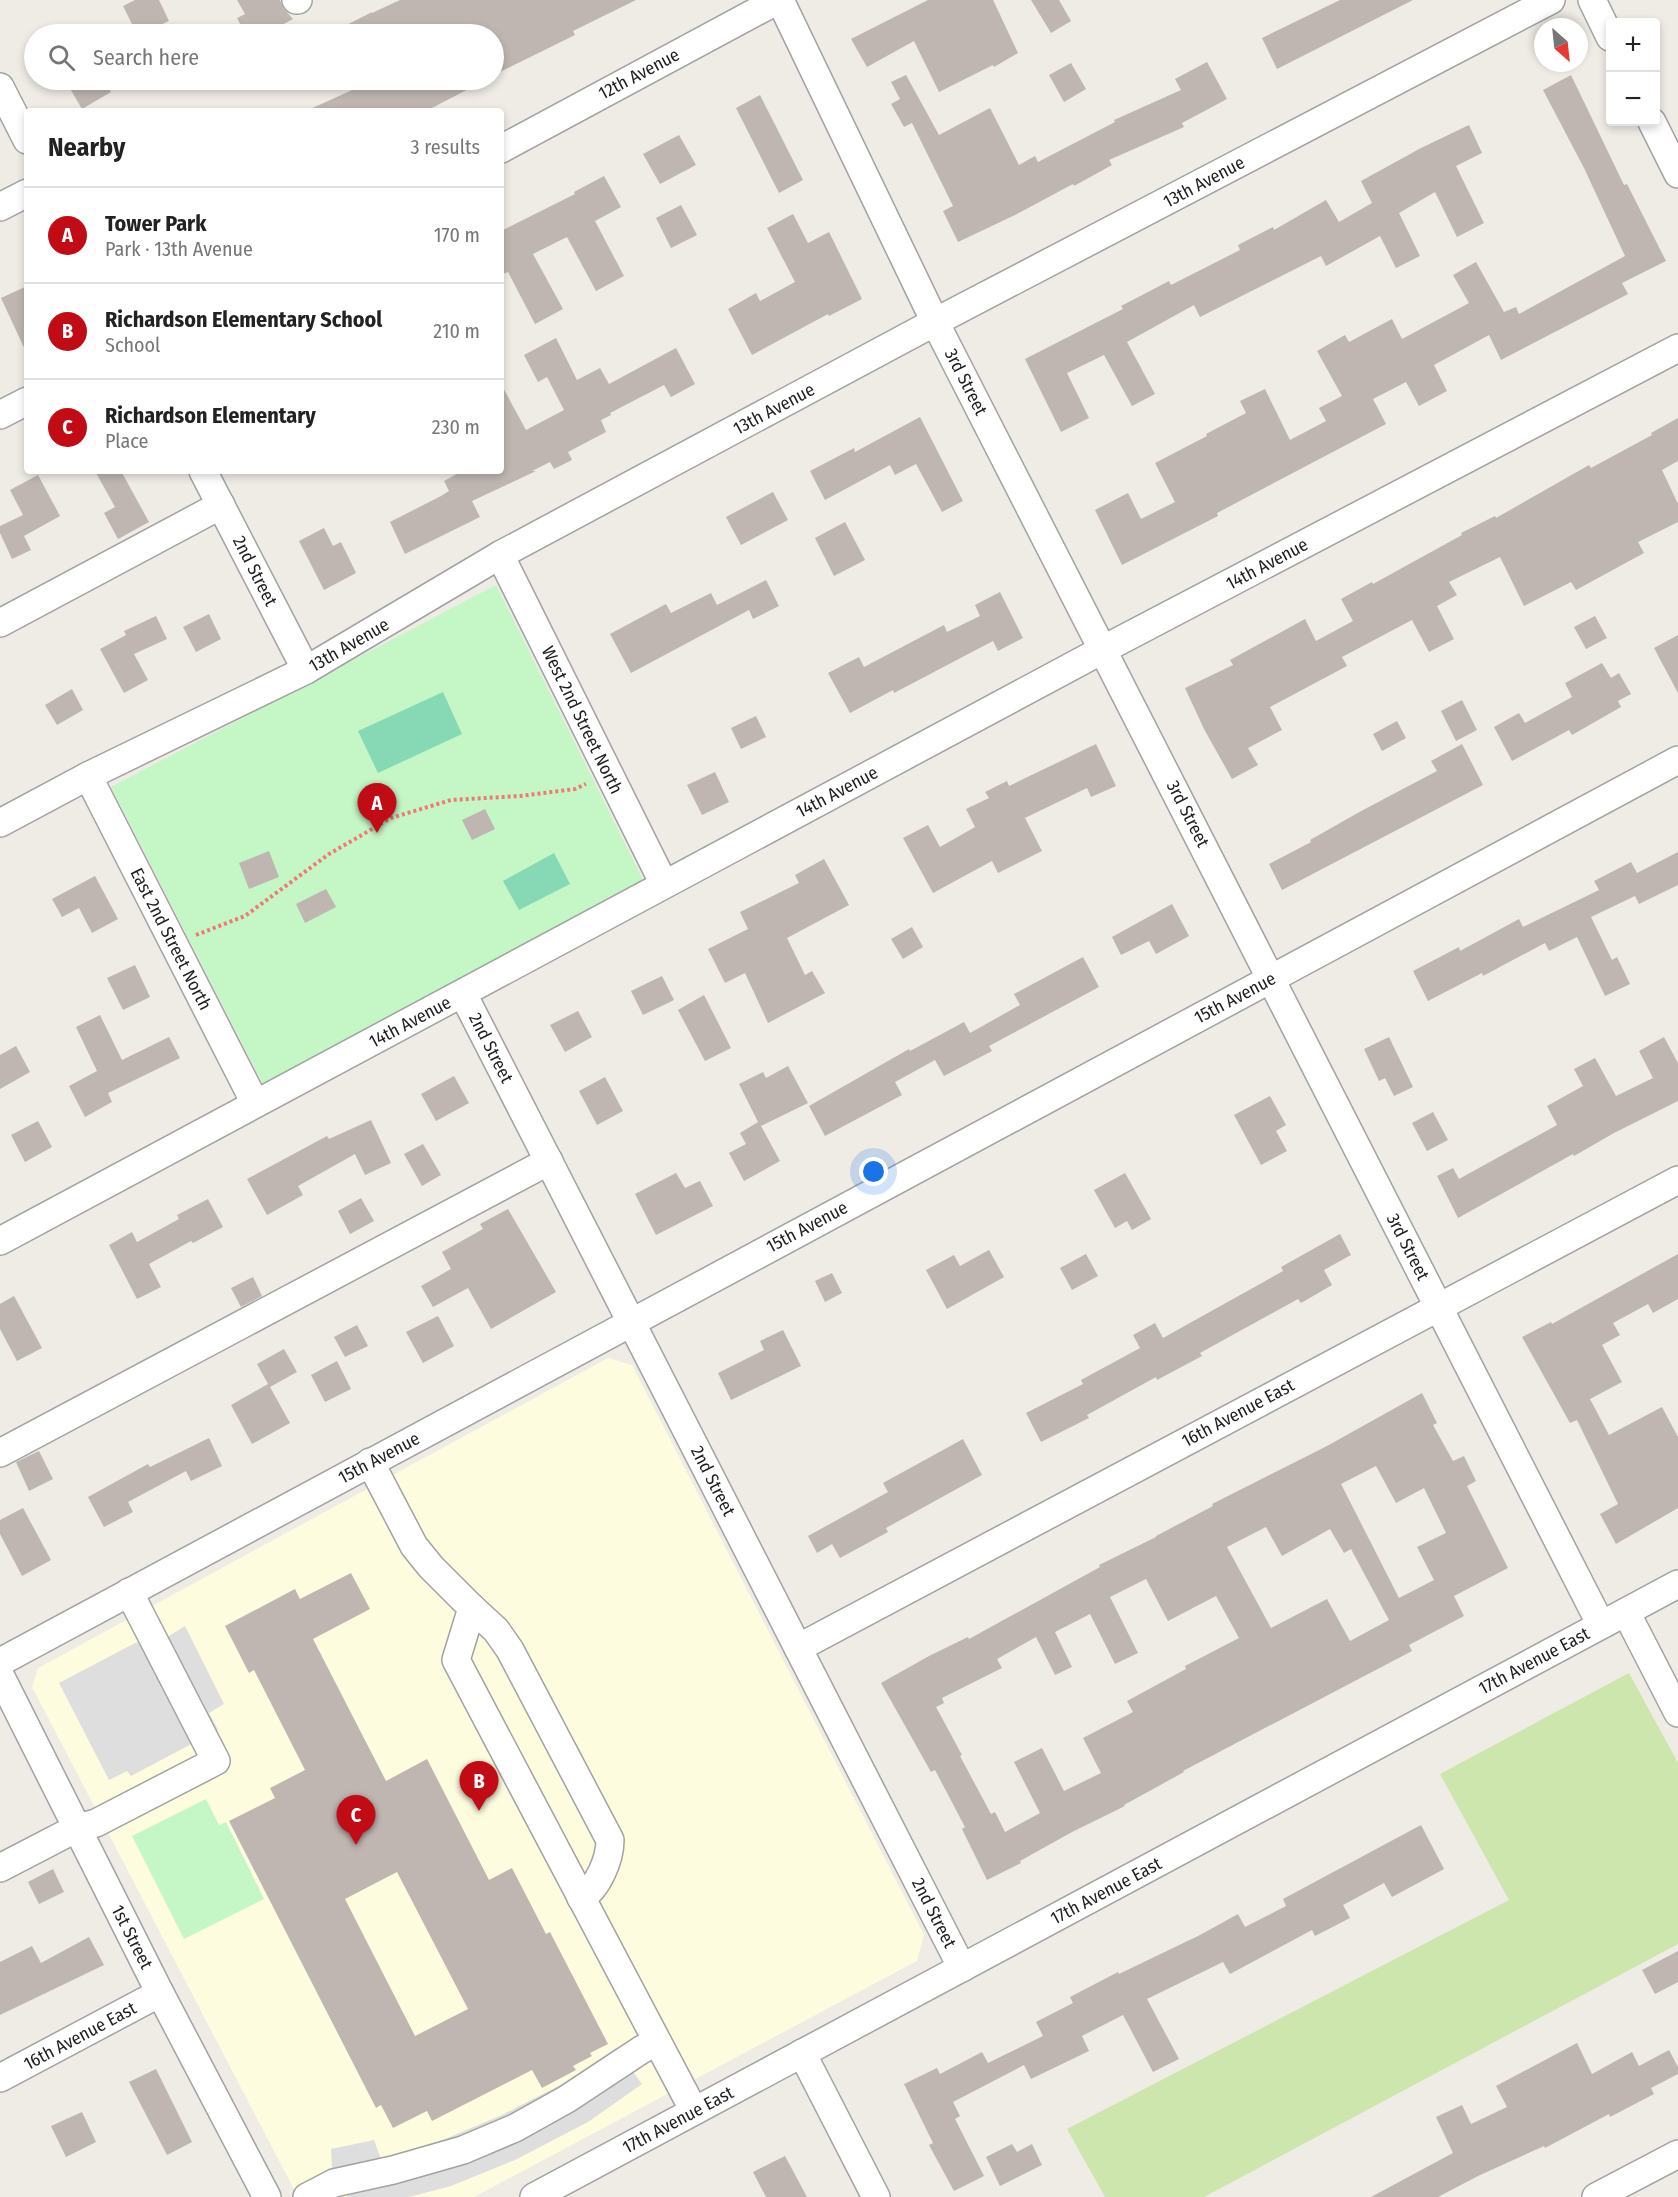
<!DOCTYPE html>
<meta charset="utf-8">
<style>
:root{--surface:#fff;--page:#f2f2f2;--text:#222;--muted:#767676;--line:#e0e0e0;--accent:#c10b15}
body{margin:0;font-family:"Fira Sans Condensed",sans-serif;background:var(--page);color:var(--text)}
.controls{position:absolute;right:18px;top:18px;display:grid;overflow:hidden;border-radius:6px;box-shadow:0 3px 9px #0003}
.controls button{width:54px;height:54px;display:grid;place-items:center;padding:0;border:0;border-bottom:2px solid var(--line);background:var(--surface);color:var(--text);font:30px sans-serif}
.compass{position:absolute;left:1534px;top:18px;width:54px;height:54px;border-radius:50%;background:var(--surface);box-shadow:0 3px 9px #0003;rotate:153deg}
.you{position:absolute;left:874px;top:1172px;width:21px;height:21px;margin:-15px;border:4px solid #fff;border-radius:50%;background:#1a73e8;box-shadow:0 0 0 9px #1a73e833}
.badge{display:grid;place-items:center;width:39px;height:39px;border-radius:50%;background:var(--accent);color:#fff;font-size:20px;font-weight:700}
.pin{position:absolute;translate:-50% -50px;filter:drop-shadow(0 2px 3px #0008)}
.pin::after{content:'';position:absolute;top:32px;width:21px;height:18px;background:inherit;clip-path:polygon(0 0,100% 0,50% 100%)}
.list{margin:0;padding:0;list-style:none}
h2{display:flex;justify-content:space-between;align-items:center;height:78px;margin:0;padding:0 24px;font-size:26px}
h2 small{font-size:20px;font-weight:400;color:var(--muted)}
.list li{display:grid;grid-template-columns:39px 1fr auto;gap:18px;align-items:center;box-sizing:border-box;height:96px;padding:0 24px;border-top:2px solid var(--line)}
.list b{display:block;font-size:22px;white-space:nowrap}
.list p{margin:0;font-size:20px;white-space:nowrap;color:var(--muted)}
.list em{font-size:20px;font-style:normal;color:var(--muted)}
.icon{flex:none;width:33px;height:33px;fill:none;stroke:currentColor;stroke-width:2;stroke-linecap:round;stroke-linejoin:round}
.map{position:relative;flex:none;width:1678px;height:2197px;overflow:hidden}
.search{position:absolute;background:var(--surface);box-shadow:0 3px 9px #0003;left:24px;top:24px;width:480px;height:66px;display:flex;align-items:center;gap:15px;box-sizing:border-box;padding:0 21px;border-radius:33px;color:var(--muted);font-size:22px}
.panel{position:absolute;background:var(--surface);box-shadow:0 3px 9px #0003;left:24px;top:108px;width:480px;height:366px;border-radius:6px}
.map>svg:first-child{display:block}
.education{fill:#fdfcdf}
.grass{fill:#cce6ad}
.park{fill:#c4f6c6}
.pitch{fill:#87d9b5}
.parking{fill:#dedede}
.building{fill:#bfb6b1;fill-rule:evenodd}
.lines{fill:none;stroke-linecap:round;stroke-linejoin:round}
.minor-casing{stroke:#a2a2a2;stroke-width:30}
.path{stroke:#f27973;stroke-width:4;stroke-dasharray:3 3;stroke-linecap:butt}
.minor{stroke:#fff;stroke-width:27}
.labels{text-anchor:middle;stroke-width:4.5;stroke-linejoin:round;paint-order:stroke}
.street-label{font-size:18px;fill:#1e1e1e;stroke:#fff}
</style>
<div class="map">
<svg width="1678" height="2197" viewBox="0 0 1678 2197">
<rect width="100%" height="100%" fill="#efebe5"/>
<!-- education -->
<path class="education" d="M608,1358L632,1365L924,1935L917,1961L474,2197H298L32,1687L38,1668Z"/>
<!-- grass -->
<path class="grass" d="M1629,1673L1678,1763V1944L1204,2197H1105L1067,2129L1509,1900L1440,1774Z"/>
<!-- park -->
<g class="park">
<path d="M496,585L643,880L263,1084L111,787Z"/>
<path d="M206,1799L219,1825L226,1822L264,1899L184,1939L132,1836Z"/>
</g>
<!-- pitch -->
<g class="pitch">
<path d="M443,692L462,734L378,773L358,731Z"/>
<path d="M554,853L570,884L519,910L503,881Z"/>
</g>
<!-- parking -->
<g class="parking">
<path d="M185,1626L224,1704L209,1713L218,1730L131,1776L127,1771L109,1780L59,1683L135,1643L169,1636Z"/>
<path d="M616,2048L642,2084L588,2122L515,2160L451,2186L409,2197H348L332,2168L331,2149L374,2140L381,2159L445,2139L502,2115L562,2084Z"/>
</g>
<!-- building -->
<g class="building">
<path d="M135,0H159L169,21L141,34H137L123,6Z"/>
<path d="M237,0H280L283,8L293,19L265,34H245L237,18L245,14Z"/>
<path d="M400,0H636L573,31L575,35L494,75V34H329L372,12V13Z"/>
<path d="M928,0H993L1018,53L994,67L993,65L939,92L914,41L867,67L851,39Z"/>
<path d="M1031,0H1059L1071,21L1051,33Z"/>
<path d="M1340,0H1413L1277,69L1262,38Z"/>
<path d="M1207,62L1227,99L1182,123L1184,127L1109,160L1112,165L1074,186L1073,184L1015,215L958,242L943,211L953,206L912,123L904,127L891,104L900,99L891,82L906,75L939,135L990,108L1019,165L1035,156L1038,162L1115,122L1114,120L1181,90L1175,79Z"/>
<path d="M1071,63L1086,89L1064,102L1049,75Z"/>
<path d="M1571,75L1624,185L1627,184L1666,261L1622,283L1628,294L1501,360L1489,335L1434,365L1447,391L1419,406L1406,382L1373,399L1386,424L1217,513L1218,516L1122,565L1095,510L1128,493L1141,519L1175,502L1155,463L1207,436L1206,434L1246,413L1240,401L1265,389L1290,440L1326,421L1319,408L1342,396L1317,351L1345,335L1349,342L1392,319L1402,339L1469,303L1453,275L1476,262L1504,312L1516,307L1519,314L1625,256L1584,168L1543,90Z"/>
<path d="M65,80H104L111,92L82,109Z"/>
<path d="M374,80H486L426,111H306Z"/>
<path d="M760,95L803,180L779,193L736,108Z"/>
<path d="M1469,125L1482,153L1456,166L1484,223L1457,237L1435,192L1399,213L1420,256L1396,268L1380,236L1326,266L1321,256L1200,317L1194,305L1127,342L1155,394L1132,406L1104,355L1067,373L1089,418L1061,432L1025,359L1123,309L1121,306L1169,281L1171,285L1240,250L1238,245L1273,227L1274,230L1326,200L1339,222L1372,203L1361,181L1421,148Z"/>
<path d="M679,135L696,165L660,184L643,154Z"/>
<path d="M604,176L621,207L595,221L624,276L596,291L567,237L533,254L563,309L535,324L508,272L501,275V231L575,194L574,192Z"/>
<path d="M681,205L697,235L671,248L656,218Z"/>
<path d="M793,214L808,243L829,232L862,299L829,316L828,314L752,355L728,309L756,293L760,301L795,282L767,228Z"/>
<path d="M27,286V354L1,298Z"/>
<path d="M556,338L577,380L600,368L609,384L676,348L695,384L671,397L664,385L610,413L611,415L601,420L606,432L568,452L572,460L554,469L550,462L532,471H536L472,501L480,517L405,554L390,522L441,496L449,491L444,481L462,471H501V384L526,430L564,410L547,377L538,382L524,355Z"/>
<path d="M920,417L963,501L942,512L916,464L895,475L890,465L825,500L810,471L854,448L855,452Z"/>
<path d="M1678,418V461L1662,470L1678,504V522L1638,542L1644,553L1576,590L1571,582L1524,606L1500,557L1449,582L1457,595L1437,606L1454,639L1429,652L1412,620L1342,657L1347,666L1270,707L1282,730L1248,748L1258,765L1232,779L1204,729L1185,688L1233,665L1230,660L1305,619L1316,641L1353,621L1341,599L1372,582L1373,584L1462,535L1461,533L1495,516L1496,518L1589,465L1591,468L1652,435L1651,433Z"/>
<path d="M95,471H121L149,522L118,539L104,513L115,507Z"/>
<path d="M38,475L60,516L24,536L31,550L12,559L0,533V526L23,515L10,490Z"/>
<path d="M773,492L788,520L741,545L726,517Z"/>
<path d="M845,522L865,560L834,576L815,538Z"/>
<path d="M324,528L333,546L341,542L356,573L324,590L299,541Z"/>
<path d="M766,580L779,606L753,619L749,610L631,673L610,634L666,604L671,613L711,593L717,605Z"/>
<path d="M1000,592L1023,638L998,651L993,641L894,693L893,690L850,713L828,673L859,657L864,667L944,625L947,632L980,616L975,605Z"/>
<path d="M209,614L221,639L196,652L183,627Z"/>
<path d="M156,616L167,639L134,654L148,680L124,693L100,649L126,635L124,631Z"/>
<path d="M1595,616L1607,638L1586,649L1574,627Z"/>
<path d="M1678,635V693L1654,648Z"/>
<path d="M1602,663L1611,678L1619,673L1631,694L1618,701L1621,707L1572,735L1569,730L1512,761L1494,727L1519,713L1525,723L1572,697L1565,683Z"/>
<path d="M72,689L83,710L57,725L45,705Z"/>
<path d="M1462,700L1477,730L1456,741L1441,711Z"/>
<path d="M756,716L766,737L741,749L731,728Z"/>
<path d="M1397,721L1406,738L1382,751L1373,734Z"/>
<path d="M1096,744L1116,786L1091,797L1087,788L1025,818L1042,851L998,873L992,861L933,893L903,838L928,825L940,847L975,827L966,809L989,798L985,792L1007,781L1009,786Z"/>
<path d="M1462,744L1483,785L1282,890L1269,864L1311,842L1310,840L1363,810L1437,771L1431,761Z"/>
<path d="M715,772L729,802L702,815L687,785Z"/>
<path d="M485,809L495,829L472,840L462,820Z"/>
<path d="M269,851L279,877L249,889L239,863Z"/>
<path d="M1678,852V885L1639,904L1635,896L1591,917L1612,960L1617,957L1630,984L1605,996L1577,937L1549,951L1545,943L1483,976L1482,973L1428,1001L1413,971L1459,947L1460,951L1519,919L1523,927L1599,890L1594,881L1631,862L1637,873Z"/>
<path d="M824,859L849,905L787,938L805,975L812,971L825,993L768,1023L745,973L725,983L708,949L748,929L740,912L799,883L795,875Z"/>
<path d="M95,876L118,919L92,933L79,908L62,917L52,899Z"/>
<path d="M326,889L336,907L305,923L296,904Z"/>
<path d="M1172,904L1189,936L1156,954L1149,941L1121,955L1112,937Z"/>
<path d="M912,927L923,947L903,959L891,939Z"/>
<path d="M1083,957L1099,987L989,1046L992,1051L944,1076L935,1060L895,1082L902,1095L825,1136L809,1106L909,1049L910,1051L964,1022L970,1033L1020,1005L1014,994Z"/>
<path d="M135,965L150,997L123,1010L107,978Z"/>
<path d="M662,976L674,1000L643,1015L631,991Z"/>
<path d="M704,995L731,1048L705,1061L678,1010Z"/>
<path d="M578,1011L592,1037L565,1052L550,1025Z"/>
<path d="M100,1015L122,1060L169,1037L180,1058L108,1093L112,1102L85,1117L69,1086L97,1071L76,1027Z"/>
<path d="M1389,1037L1413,1087L1394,1096L1385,1078L1379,1081L1364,1049Z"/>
<path d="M1664,1037L1678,1063V1101L1614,1133L1574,1156L1573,1154L1458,1218L1437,1176L1453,1168L1459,1179L1557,1125L1547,1106L1583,1086L1574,1069L1595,1058L1616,1096L1653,1078L1639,1051Z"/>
<path d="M16,1046L30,1072L0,1089V1055Z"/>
<path d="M788,1066L808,1103L761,1126L780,1161L744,1181L729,1153L746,1144L740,1133L758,1122L739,1084L763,1072L766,1078Z"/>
<path d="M454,1076L469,1103L436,1121L421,1094Z"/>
<path d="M605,1077L623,1111L597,1125L579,1091Z"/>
<path d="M1270,1096L1286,1125L1276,1131L1287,1151L1261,1165L1234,1115Z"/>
<path d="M1433,1112L1448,1140L1427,1151L1412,1123Z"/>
<path d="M371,1120L391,1163L365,1175L355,1154L298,1186L303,1195L267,1215L247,1179L327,1136L329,1139Z"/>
<path d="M38,1121L52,1147L25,1162L11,1135Z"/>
<path d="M423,1144L441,1175L422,1186L404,1154Z"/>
<path d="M676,1173L685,1188L700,1181L713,1206L656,1235L635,1194Z"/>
<path d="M1125,1173L1151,1219L1132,1230L1127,1221L1115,1228L1094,1190Z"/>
<path d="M361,1198L374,1221L350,1234L338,1211Z"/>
<path d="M208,1199L223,1227L193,1243L191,1241L149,1264L161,1287L137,1299L109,1245L132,1232L137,1242L179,1219L177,1215Z"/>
<path d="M508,1209L556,1292L491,1329L468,1288L433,1307L421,1286L451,1269L442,1252L483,1229L480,1224Z"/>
<path d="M1340,1234L1351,1255L1324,1270L1332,1285L1301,1303L1298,1299L1200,1353L1202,1356L1157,1380L1156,1377L1087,1415L1089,1418L1041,1442L1026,1413L1083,1384L1081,1380L1140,1348L1133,1335L1155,1323L1163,1338L1283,1271L1281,1267Z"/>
<path d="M989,1250L1004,1277L947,1309L926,1270L954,1255L960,1266Z"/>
<path d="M1086,1254L1098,1276L1072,1290L1060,1268Z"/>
<path d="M1678,1254V1299L1653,1313L1648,1304L1613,1323L1620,1335L1602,1345L1622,1382L1590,1399L1609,1435L1662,1407L1678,1437V1508L1616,1544L1600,1514L1618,1504L1577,1420L1570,1423L1522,1337L1551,1322L1552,1324Z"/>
<path d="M832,1273L842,1293L825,1302L815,1281Z"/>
<path d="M253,1277L262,1296L241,1307L231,1288Z"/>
<path d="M14,1296L42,1348L17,1361L0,1329V1304Z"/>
<path d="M438,1316L454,1346L423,1363L406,1332Z"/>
<path d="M357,1325L368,1346L345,1357L334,1337Z"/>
<path d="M783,1330L801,1366L731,1400L718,1373L764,1350L760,1341Z"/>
<path d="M284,1349L297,1372L270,1387L290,1423L252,1444L231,1405L268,1384L257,1364Z"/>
<path d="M337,1361L351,1389L325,1402L311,1375Z"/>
<path d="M1422,1393L1437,1423L1433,1425L1453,1461L1464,1456L1476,1481L1467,1486L1508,1568L1454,1596L1464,1616L1409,1645L1412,1651L1183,1771L1184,1772L1124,1805L1125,1806L1072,1832L1020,1861L1021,1863L987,1880L962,1829L965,1827L935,1770L931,1772L881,1683L929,1656L968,1637L969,1639L1100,1567L1099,1565L1156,1537V1536L1213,1506L1212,1504L1327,1446ZM1376,1466L1396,1503L1424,1488L1446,1533L1417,1547L1434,1580L1399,1598L1341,1484ZM1266,1527L1282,1556L1330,1529L1344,1553L1351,1549L1389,1620L1350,1641L1327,1599L1271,1628L1227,1547ZM1146,1579L1168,1621L1216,1596L1239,1638L1185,1666L1186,1669L1127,1701L1133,1712L1083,1738L1101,1773L1064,1791L1042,1748L1014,1762L1040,1813L1005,1832L995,1812L991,1814L960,1756L962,1755L936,1707L944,1703L942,1698L1002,1668L997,1659L1036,1637L1055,1675L1072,1667L1055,1632L1090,1614L1115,1664L1138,1653L1110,1597Z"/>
<path d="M209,1438L222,1466L191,1481L186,1471L128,1502L133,1512L104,1527L88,1497L148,1464L150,1467Z"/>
<path d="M963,1439L982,1475L886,1528L888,1532L840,1558L832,1544L817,1553L808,1536L888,1492L883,1483Z"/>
<path d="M39,1451L53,1479L29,1491L16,1462Z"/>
<path d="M23,1508L51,1560L22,1576L0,1534V1520Z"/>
<path d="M351,1573L370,1609L313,1639L386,1781L427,1759L489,1880L512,1868L546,1934L550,1932L608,2044L590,2053L592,2056L573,2066L576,2070L542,2088L532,2070L432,2121L427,2111L393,2128L381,2105L376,2108L229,1821L275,1798L270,1788L305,1770L254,1670L249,1673L225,1626L295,1589L300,1599ZM397,1872L468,2009L415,2036L345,1899Z"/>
<path d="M1421,1825L1444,1869L1392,1897L1384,1883L1343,1905L1350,1918L1315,1936L1312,1930L1230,1974L1223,1962L1147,1999L1179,2059L1153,2072L1123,2015L1082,2036L1089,2051L1031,2079L1024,2065L953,2102L960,2116L955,2119L984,2176L954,2191L929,2145L933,2143L904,2084L937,2068L940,2074L982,2052L988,2063L1043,2036L1036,2022L1073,2003L1070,1997L1118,1972L1119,1974L1200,1935L1238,1914L1245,1927L1286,1906L1283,1899Z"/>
<path d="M53,1869L64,1892L39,1904L28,1882Z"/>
<path d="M89,1937L104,1965L0,2015V1962L32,1946L41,1963Z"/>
<path d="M1678,1951V1982L1655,1994L1642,1970Z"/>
<path d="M1577,2043L1592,2074L1632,2052L1639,2066L1669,2050L1678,2067V2074L1651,2088L1654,2094L1610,2117L1609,2114L1545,2148L1544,2146L1478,2176L1438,2197H1371L1453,2153L1436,2117L1462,2105L1471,2124L1507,2107L1496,2086Z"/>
<path d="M156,2069L192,2142L167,2155L129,2082Z"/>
<path d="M82,2112L96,2142L66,2157L51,2126Z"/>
<path d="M1012,2144L1017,2152L1032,2144L1042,2165L1000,2186L986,2157Z"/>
<path d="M785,2156L807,2197H766L753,2172Z"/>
</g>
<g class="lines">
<defs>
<g id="minor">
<path d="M296,0H298"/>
<path d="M780,0L935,322L1601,1625"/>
<path d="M1592,0L1610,37"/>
<path d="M0,87L27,140"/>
<path d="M1652,122L1678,174"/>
<path d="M501,149L778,0"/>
<path d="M0,207L27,193"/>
<path d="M0,415L27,401"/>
<path d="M203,471L306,670"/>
<path d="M500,555L664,884"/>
<path d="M0,623L221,505"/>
<path d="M88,776L255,1103"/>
<path d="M0,823L88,776L306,670L500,555L935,322L1551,0"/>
<path d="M463,994L962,1968"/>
<path d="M0,1241L1104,649L1678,348"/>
<path d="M0,1453L549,1161"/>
<path d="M370,1462L414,1546L431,1567L472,1608L456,1660L694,2111"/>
<path d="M472,1608L496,1630L510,1650L610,1840C610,1859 598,1888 581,1898"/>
<path d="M1626,1612L1678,1713"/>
<path d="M798,1648L1678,1180"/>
<path d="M0,1662L1678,760"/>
<path d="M0,1675L160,1993L267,2197"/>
<path d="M0,1868L77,1828L96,1823L216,1761L129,1592"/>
<path d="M802,2053L876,2197"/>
<path d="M0,2078L160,1993"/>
<path d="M307,2197L334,2183L393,2170L463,2150L515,2128L567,2099L641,2050L656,2042"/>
<path d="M534,2197L1678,1584"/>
<path d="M1596,2197L1678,2154"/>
</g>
</defs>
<!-- minor casing -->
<use href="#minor" class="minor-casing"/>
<!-- path -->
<path class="path" d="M196,935L245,916L329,854L391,818L451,800L520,796L575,789L586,784"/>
<!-- minor -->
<use href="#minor" class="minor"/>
</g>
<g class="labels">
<!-- street labels -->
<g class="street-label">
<text transform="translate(639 74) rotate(-28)" y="6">12th Avenue</text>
<text transform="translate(1204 182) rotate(-28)" y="6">13th Avenue</text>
<text transform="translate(966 382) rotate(63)" y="6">3rd Street</text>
<text transform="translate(774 409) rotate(-28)" y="6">13th Avenue</text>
<text transform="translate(1267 564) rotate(-28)" y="6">14th Avenue</text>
<text transform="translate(255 571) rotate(63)" y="6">2nd Street</text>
<text transform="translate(349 645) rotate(-30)" y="6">13th Avenue</text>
<text transform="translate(582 720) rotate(64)" y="6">West 2nd Street North</text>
<text transform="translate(837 792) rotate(-28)" y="6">14th Avenue</text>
<text transform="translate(1188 814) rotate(63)" y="6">3rd Street</text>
<text transform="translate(171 939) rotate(63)" y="6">East 2nd Street North</text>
<text transform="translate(1235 998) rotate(-28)" y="6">15th Avenue</text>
<text transform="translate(410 1022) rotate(-28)" y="6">14th Avenue</text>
<text transform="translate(491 1048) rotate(63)" y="6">2nd Street</text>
<text transform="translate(807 1227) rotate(-28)" y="6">15th Avenue</text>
<text transform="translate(1408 1247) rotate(63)" y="6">3rd Street</text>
<text transform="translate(1238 1413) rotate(-28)" y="6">16th Avenue East</text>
<text transform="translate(379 1458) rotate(-28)" y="6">15th Avenue</text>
<text transform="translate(713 1481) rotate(63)" y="6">2nd Street</text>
<text transform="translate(1534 1661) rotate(-28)" y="6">17th Avenue East</text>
<text transform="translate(1106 1891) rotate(-28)" y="6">17th Avenue East</text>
<text transform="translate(934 1913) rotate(63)" y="6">2nd Street</text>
<text transform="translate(132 1937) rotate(63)" y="6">1st Street</text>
<text transform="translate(80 2036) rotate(-28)" y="6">16th Avenue East</text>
<text transform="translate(678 2120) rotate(-28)" y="6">17th Avenue East</text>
</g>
</g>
</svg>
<div class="controls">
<button>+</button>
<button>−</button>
</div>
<svg class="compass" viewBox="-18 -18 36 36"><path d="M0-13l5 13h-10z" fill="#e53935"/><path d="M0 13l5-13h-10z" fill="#767676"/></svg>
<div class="you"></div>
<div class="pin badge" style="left:377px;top:833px">A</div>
<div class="pin badge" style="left:479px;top:1811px">B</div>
<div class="pin badge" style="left:356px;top:1845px">C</div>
<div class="search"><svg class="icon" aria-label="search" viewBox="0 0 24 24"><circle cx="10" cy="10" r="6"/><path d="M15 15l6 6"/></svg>Search here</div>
<section class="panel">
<h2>Nearby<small>3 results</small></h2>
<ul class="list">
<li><span class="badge">A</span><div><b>Tower Park</b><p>Park · 13th Avenue</p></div><em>170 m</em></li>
<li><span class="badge">B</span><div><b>Richardson Elementary School</b><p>School</p></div><em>210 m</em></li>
<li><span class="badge">C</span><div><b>Richardson Elementary</b><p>Place</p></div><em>230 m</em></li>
</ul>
</section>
</div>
